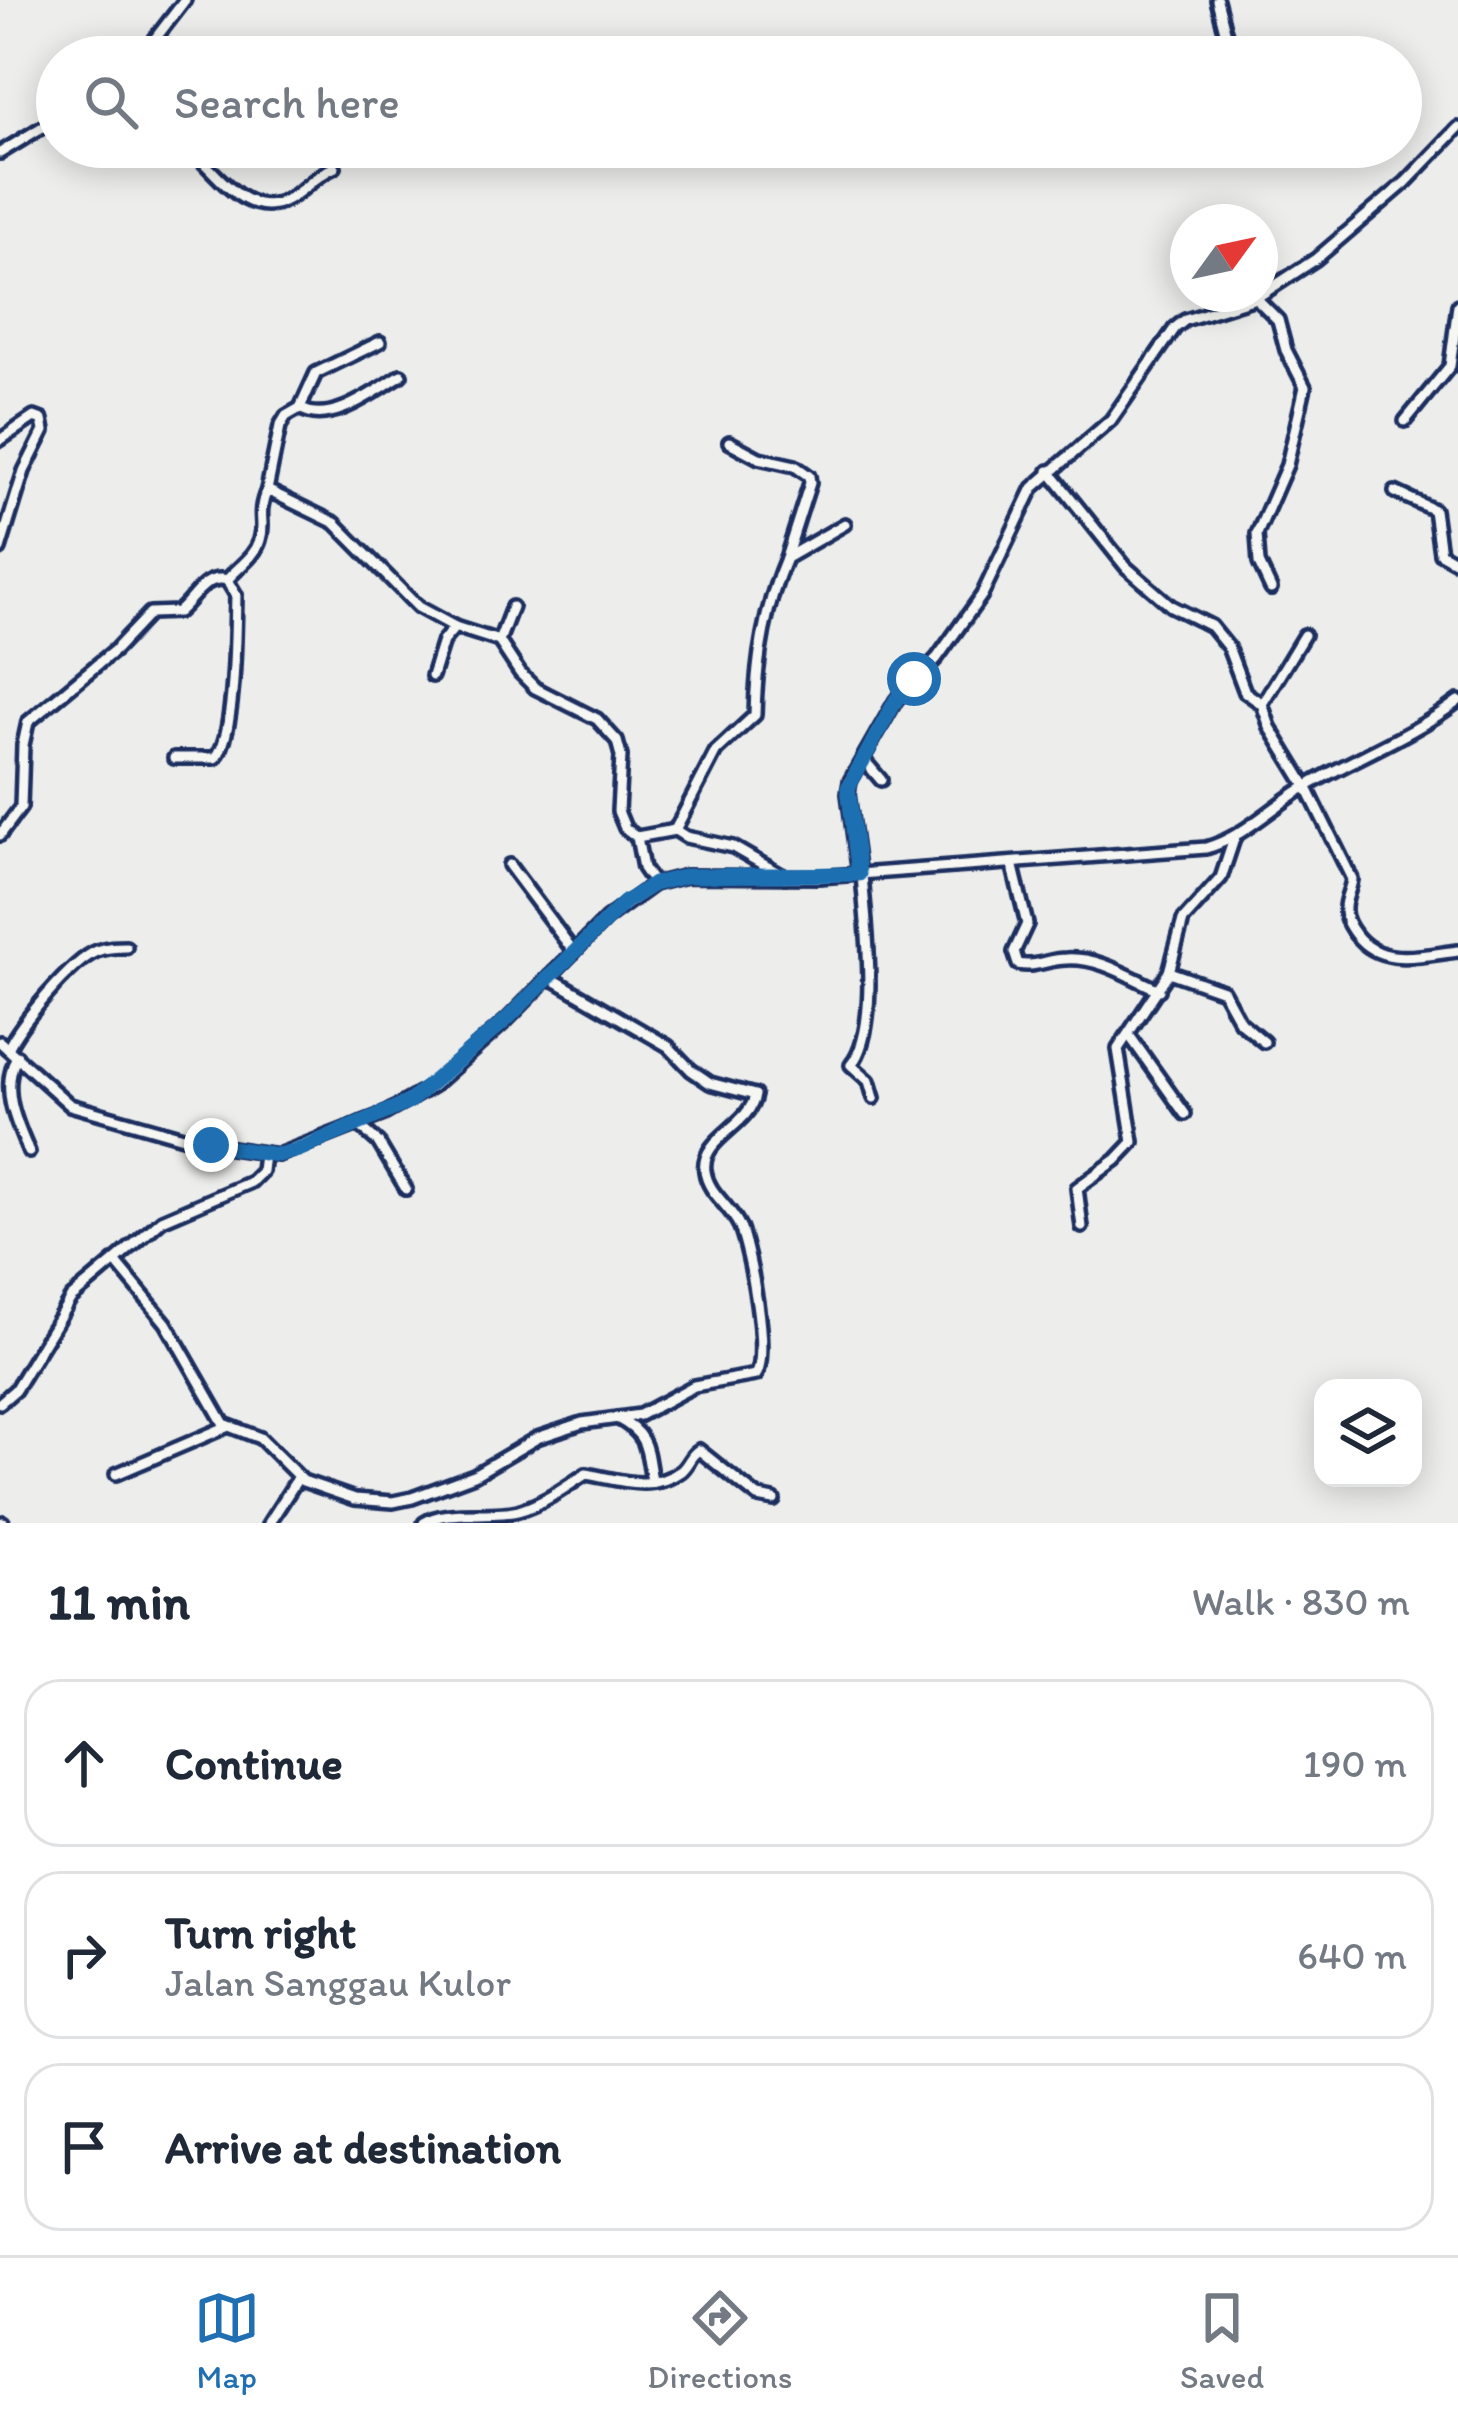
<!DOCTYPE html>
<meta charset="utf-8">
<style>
:root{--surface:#fff;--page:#f2f2f3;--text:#1f2937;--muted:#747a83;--line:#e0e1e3;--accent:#1f6fb2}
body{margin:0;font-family:Itim,sans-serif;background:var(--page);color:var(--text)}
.controls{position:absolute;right:36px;bottom:36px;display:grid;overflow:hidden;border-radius:24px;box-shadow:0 6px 30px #0003}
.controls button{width:108px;height:108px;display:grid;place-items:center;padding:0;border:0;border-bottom:3px solid var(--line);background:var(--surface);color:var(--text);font:60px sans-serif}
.compass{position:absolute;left:1170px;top:204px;width:108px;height:108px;border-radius:50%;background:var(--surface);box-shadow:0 6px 30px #0003;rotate:57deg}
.stop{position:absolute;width:36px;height:36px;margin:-27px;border:9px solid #1f6fb2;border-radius:50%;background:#fff}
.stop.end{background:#1f6fb2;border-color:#fff;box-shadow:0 3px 12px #0008}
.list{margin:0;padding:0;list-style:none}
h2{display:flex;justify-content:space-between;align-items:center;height:156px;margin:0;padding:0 48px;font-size:51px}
h2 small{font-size:39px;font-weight:400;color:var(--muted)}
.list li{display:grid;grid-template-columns:78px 1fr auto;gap:36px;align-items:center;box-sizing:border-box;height:168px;margin:0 24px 24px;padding:0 24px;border:3px solid var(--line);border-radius:36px}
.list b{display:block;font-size:45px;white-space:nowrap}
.list p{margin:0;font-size:39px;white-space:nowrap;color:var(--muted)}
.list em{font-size:39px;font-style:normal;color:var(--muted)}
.icon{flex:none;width:66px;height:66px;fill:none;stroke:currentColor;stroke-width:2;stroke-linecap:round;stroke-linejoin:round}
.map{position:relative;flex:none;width:1458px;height:1523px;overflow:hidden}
.search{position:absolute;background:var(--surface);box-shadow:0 6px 30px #0003;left:36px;right:36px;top:36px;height:132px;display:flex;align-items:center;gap:30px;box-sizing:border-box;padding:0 42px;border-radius:66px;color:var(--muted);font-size:45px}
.sheet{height:732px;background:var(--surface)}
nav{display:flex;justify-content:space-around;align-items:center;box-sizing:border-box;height:168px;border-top:3px solid var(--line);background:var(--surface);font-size:33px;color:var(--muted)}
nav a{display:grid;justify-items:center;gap:6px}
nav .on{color:var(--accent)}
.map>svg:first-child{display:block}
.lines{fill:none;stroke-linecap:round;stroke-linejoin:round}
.street-casing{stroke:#1b2f5e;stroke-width:18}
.street{stroke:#f6f6f2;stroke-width:9}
.route{stroke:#1f6fb2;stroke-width:15}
</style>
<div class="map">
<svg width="1458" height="1523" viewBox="0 0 1458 1523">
<rect width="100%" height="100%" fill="#edeeec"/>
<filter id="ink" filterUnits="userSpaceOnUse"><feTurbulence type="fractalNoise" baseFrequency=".00833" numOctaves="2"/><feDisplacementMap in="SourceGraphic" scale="24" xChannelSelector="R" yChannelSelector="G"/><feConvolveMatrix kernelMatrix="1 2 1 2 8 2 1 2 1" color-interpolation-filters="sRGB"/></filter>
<g filter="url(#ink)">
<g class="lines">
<defs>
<g id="street">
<path d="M1217,0L1231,54"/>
<path d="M141,57L185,0"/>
<path d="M186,147C216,168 244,223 288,199C305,190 316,175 335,167"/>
<path d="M0,153L57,118"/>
<path d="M1256,298L1278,320L1286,350L1305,387L1287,465L1257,534L1259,563L1271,589"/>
<path d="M300,408C329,427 375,391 401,375"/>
<path d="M1405,421L1450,366L1458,305"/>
<path d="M0,440L34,417L42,420L44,431L24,471L0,549"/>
<path d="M729,442L759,458L795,466L809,476L810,483L786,558"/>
<path d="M1049,471L1126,567L1171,606L1211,626L1228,647L1245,692L1262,704L1270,727L1306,786L1352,879C1351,889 1345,898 1345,908C1344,918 1350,927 1356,935C1382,968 1423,955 1458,951"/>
<path d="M267,490L280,426L286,416L300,408L316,373L380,342"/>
<path d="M1395,492L1434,510L1440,553L1458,563"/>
<path d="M499,641L512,607"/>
<path d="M432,676L443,641L455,627"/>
<path d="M1262,704L1304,635"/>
<path d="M174,758H215C236,739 235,628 236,595L227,580"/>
<path d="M864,760L881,780"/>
<path d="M675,830L716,751L755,715C756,661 765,607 786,558L845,524"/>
<path d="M0,835L21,807L23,745L28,722L115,650L150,613L178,612C194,599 204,574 227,580C238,567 255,557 260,540C266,522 256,515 267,490L335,523L418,607L455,627L499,641L520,673L535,688L597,719L617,741L621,756L618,811L625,828L637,837L675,830L686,837L733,847L785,877"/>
<path d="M637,837L643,868L654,884"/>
<path d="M1012,863L1027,924L1014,952L1018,964C1036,968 1048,959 1066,959C1101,957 1129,977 1159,990"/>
<path d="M509,865L574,952"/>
<path d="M862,874C865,920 881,1029 851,1065L869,1081L874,1098"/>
<path d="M859,875L848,794L850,781L896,700L937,658L982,595L1033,488L1111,420L1175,328L1185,320L1256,298L1316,259L1406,182L1458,128"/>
<path d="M1169,972L1223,991L1240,1022L1264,1042"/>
<path d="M1129,1035L1185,1114"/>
<path d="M0,1042L70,1105L211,1145L278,1155L384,1114L433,1086L507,1020L606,919L654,884L686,876L819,877L1206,848C1242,838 1271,808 1302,789C1353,758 1411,737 1458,701"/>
<path d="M8,1049C19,1025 72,961 97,951C107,947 116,947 126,947"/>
<path d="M17,1056C0,1089 16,1122 29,1152"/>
<path d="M359,1125L378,1142L406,1189"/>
<path d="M264,1154L262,1171L251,1182L162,1220L115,1261L166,1323L224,1424L260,1438L303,1481L355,1499L393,1502L412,1498L474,1475L537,1438L582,1423L640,1415L694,1386L756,1375C770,1355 750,1252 740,1227C731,1206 708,1194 705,1171C700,1138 750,1126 755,1095L710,1083L691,1070L668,1046L549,977"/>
<path d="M1082,1227L1077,1188L1116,1160L1133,1142L1118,1049L1169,972L1183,920L1221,878L1235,836"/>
<path d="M0,1403L15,1390L71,1298L115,1261"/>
<path d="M617,1418C649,1435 646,1448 652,1481"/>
<path d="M116,1474L226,1427"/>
<path d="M2,1523L3,1522"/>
<path d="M269,1523L298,1478"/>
<path d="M424,1523C445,1508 490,1518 518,1511C543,1504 564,1488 586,1474C617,1479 651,1493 681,1471C689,1464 690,1455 699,1450L758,1497L774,1500"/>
</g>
</defs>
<!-- street casing -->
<use href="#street" class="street-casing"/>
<!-- street -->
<use href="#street" class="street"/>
</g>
</g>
<g class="lines" filter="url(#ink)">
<!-- route -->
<path class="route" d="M211,1145L278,1155L298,1150L409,1102L507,1019L625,902L654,884L686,876L859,874L848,788L896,700L914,679"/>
</g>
</svg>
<div class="controls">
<button><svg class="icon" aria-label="layers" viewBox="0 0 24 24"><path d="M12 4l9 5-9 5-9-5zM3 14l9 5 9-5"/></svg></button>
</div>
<svg class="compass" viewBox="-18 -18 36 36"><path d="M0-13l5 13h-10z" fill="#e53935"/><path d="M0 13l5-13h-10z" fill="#747a83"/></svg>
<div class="stop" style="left:914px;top:679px"></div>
<div class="stop end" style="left:211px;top:1145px"></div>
<div class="search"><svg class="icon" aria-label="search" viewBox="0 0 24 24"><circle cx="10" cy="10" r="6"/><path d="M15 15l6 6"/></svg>Search here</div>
</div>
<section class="sheet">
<h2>11 min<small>Walk · 830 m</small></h2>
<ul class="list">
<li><svg class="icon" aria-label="ahead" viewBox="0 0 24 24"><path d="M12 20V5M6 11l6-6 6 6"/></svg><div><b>Continue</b></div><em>190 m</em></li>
<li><svg class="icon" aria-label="right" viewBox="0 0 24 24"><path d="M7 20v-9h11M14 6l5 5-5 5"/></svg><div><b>Turn right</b><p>Jalan Sanggau Kulor</p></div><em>640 m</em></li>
<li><svg class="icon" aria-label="arrive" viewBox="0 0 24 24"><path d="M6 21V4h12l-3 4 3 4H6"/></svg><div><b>Arrive at destination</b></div></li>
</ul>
</section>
<nav>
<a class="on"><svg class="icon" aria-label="map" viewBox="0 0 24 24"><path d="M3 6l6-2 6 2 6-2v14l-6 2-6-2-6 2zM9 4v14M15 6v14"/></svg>Map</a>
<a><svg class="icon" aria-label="directions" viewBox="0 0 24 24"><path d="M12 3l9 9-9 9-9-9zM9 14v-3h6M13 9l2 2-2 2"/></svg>Directions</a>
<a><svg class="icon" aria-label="saved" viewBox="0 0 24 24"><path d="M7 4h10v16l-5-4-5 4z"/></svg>Saved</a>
</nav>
